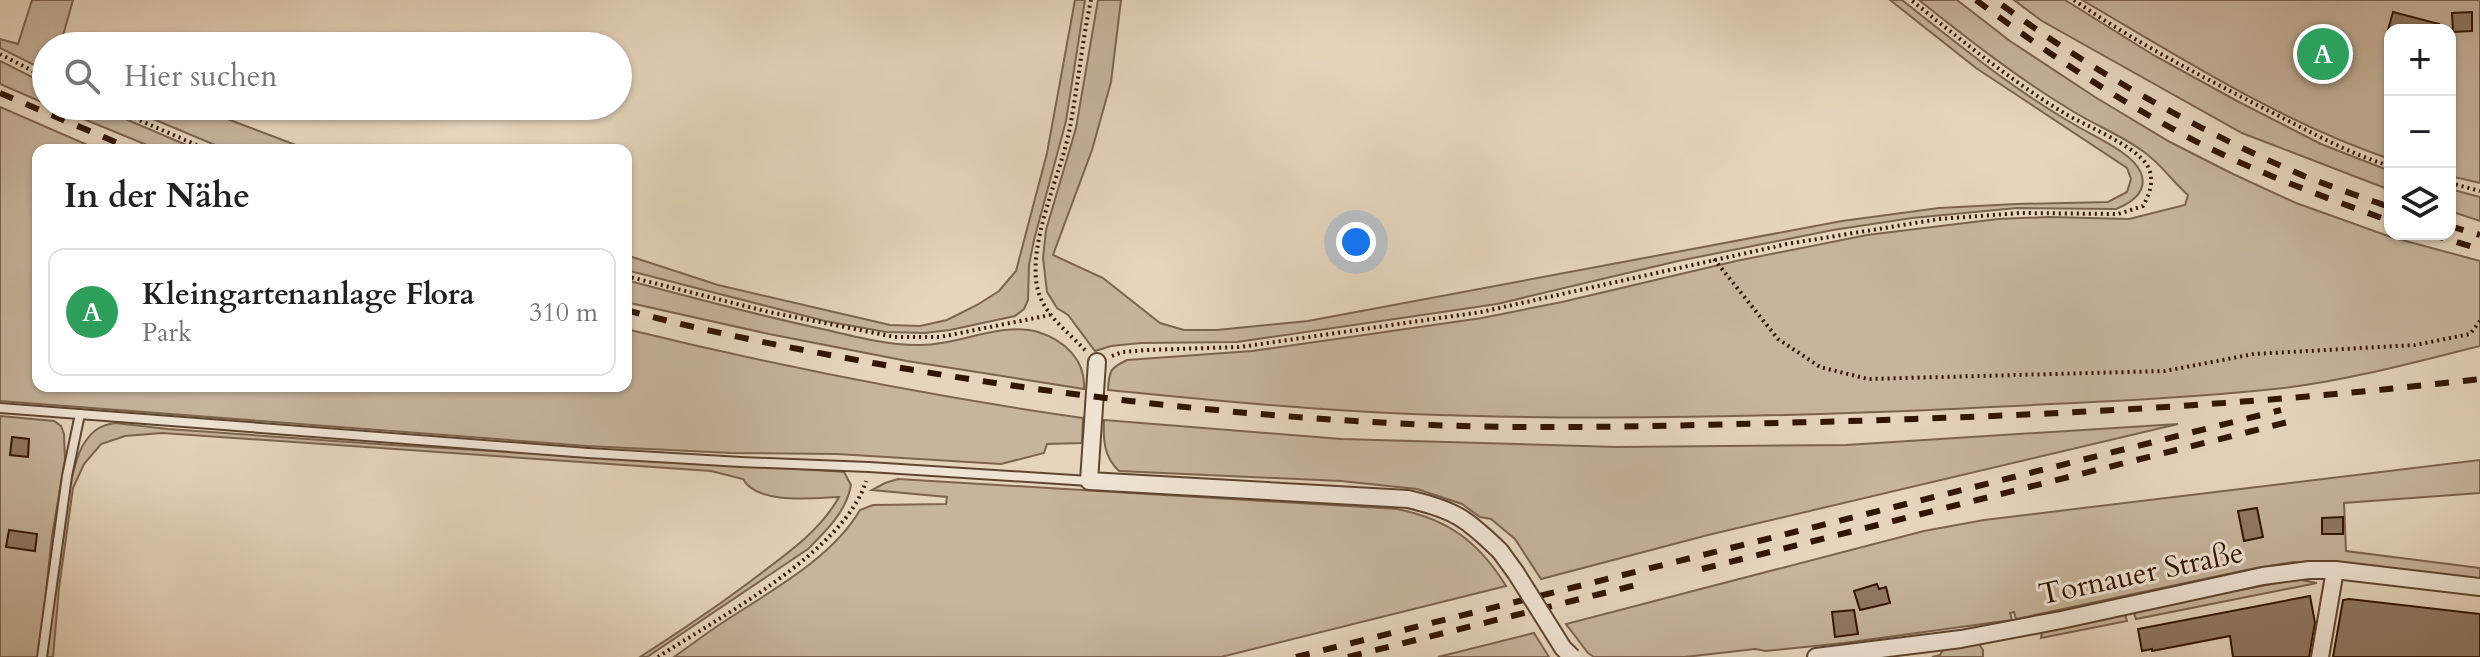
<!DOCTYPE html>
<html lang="de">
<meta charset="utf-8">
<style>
:root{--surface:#fff;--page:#f2f2f2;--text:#202124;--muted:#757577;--line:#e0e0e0;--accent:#8f2418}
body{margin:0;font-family:Cardo,serif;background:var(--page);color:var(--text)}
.controls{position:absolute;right:24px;top:24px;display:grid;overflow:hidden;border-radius:16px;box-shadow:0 2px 6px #0004}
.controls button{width:72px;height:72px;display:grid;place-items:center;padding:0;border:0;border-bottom:2px solid var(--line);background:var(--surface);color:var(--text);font:40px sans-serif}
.you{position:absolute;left:1356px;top:242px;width:28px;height:28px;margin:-20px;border:6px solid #fff;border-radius:50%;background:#1a73e8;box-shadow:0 0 0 12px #1a73e833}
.badge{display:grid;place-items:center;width:52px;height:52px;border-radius:50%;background:var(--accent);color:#fff;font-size:26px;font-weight:700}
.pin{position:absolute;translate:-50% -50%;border:4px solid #fff;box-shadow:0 2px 8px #0006}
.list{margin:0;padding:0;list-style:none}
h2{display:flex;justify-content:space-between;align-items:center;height:104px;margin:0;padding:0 32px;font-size:34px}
h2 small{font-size:26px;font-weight:400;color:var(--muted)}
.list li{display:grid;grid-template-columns:52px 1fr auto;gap:24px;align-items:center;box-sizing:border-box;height:128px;margin:0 16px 16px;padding:0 16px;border:2px solid var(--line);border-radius:16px}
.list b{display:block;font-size:30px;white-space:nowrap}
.list p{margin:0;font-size:26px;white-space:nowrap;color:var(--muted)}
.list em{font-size:26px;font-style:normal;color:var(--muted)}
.icon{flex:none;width:44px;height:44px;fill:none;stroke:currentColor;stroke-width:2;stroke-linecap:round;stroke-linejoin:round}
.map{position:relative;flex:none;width:2480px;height:657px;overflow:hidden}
.search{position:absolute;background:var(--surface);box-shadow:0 2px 6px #0004;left:32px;top:32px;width:600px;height:88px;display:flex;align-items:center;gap:20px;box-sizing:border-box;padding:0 28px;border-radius:44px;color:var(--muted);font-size:30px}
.panel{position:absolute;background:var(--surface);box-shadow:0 2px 6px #0004;left:32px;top:144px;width:600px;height:248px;border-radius:16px}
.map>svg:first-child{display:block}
.green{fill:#c7b49c;stroke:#7c644e;stroke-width:2}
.building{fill:#907962;stroke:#321501;stroke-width:2}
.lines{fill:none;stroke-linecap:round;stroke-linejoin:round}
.service-casing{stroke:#5f4530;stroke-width:12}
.minor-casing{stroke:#5f4530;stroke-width:20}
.path{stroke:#321501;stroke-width:4;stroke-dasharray:2 4;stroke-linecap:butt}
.service{stroke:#efe4d3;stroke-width:8}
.minor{stroke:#efe4d3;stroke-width:16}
.rail{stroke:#321501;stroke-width:6;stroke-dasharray:14 14;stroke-linecap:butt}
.minor-bridge-casing{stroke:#5f4530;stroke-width:20;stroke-linecap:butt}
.minor-bridge{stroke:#efe4d3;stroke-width:16}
.labels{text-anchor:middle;stroke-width:6;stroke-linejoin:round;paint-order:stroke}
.street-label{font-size:30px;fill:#321501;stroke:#efe4d3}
</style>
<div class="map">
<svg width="2480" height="657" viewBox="0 0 2480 657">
<rect width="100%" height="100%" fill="#e6d5bc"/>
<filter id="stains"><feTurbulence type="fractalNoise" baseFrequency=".0025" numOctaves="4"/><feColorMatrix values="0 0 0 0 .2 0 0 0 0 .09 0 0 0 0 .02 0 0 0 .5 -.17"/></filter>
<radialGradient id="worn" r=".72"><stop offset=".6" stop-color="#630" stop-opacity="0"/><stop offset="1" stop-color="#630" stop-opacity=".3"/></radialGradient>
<!-- green -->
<g class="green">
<path d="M32,0H73L60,46H46V71L0,48V39L18,44Z"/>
<path d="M1075,0H1085L1066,121L1034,240L1029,265L1028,300L1024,309L1015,316L950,330L924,333L886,332L825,321L626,270V255L718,285L890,325L920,326L947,320L977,305L999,291L1016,271L1047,153Z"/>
<path d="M1098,0H1121L1111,82L1092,150L1053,255L1103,278L1160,323L1184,330H1217L1308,321L1842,221L1939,208L2016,204L2108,202L2127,192L2131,179L2127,168L1976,68L1890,0H1902C1958,44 2015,91 2077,126C2095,137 2133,153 2141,173C2148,192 2131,203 2116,209L2017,208L1912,218L1833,230L1678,261L1497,304L1237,342L1141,343L1111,346L1095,351L1068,315L1057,308L1047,292L1043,258L1046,230L1076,128Z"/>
<path d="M1919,0H1957L2010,41L2095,97L2170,142L2233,174L2296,203L2391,237L2480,261V346C2415,362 2350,380 2284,388C2174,400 2062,403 1952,409C1772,417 1592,421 1412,414C1310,410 1209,400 1108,390C1109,371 1110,368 1127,360L1252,351L1482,318L1562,302L1736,261L1867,235L1998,219L2049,217L2129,219L2185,205L2188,195C2172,181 2161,164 2144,152C2123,136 2097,126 2074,112C2019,79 1969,40 1919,0Z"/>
<path d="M2014,0H2065L2155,56L2237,101L2321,144L2390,171V190L2242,133L2042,21Z"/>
<path d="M2082,0H2480V183L2450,176V30H2390V159C2281,122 2181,58 2082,0Z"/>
<path d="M0,61L46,84V104L0,84Z"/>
<path d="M52,106H95L198,150H159Z"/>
<path d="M122,106H193L309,150H227Z"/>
<path d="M0,107L99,150H38V386H626V329C777,366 929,396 1083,418L1082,443L1047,444L1044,453L1001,464L837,454L731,453L587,446L0,401Z"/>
<path d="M2450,189L2480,197V221L2450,211Z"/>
<path d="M626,280C693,298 760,316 827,330C856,337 888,345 918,345C956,346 1002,321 1038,332C1064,340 1086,360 1084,389L907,361L769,334L630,303L626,302Z"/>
<path d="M0,416L54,421L61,426L64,434L65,460L52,536L39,657H0Z"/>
<path d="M1104,420L1341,439L1617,447L1846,445L2178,424L1708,535L1541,579L1515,539L1491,519L1480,517L1462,504L1417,489L1341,481L1119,471C1104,457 1103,440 1104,420Z"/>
<path d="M115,423L168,429L392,445L831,471L844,472L851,485C846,512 827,530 808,549L647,657H640C682,630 724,602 764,571C792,550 821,529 839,497C813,498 757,505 743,479L711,471L162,433L125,436L101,444L84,464L73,488L59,588L53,657H47C53,597 57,535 72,477C75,466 78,451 85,442C93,430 101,425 115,423Z"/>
<path d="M2480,460V493L2344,503L2346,551L2480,568V580L2350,564L2294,562L2256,568L2016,619L2014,612L2010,613L2012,620L1844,643L1766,651L1755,649L1685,657H1594L1588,653L1566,624L1924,531L1984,520Z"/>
<path d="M898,479L1397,509C1448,519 1479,542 1506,586L1221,657H674C691,645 708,632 725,621C771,591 832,558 860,510L873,505L946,504L947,497L872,490L885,483Z"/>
<path d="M2297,579L2317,583L2136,619L2134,613L2142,609Z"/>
<path d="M2125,614L2127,621L2041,638L2042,631Z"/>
<path d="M1534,633L1549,657H1438Z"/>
<path d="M1979,644L1983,650V657H1932L1940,655L1943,650Z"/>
</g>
<!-- building -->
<g class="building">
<path d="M2393,12L2439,24V30H2388Z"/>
<path d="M2472,12V31L2453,32L2452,13Z"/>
<path d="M12,437L29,439L28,457L10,455Z"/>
<path d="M2257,508L2263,537L2244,541L2238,511Z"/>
<path d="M2343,517V534H2322V518Z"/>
<path d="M9,530L37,534L35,551L6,547Z"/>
<path d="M1877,584L1879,589L1886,587L1890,603L1860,610L1854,591Z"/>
<path d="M2310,596L2315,623L2309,657H2233L2230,636L2152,651V649L2142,651L2138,629Z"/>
<path d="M2349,599L2480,614V657H2333L2343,600Z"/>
<path d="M1854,610L1858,634L1835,637L1832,612Z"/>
</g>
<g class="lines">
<defs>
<g id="service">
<path d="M0,408L588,453L741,462L869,467L1089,481"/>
<path d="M42,657L67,476L80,414"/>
</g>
<g id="minor">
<path d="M1097,362L1089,481L1408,499C1455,510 1466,518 1500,551"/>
<path d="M1816,657L1961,639L2061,620L2263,576L2309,570H2335L2480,587"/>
<path d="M2320,657L2335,570"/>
</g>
</defs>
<!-- service casing -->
<use href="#service" class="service-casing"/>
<!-- minor casing -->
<use href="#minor" class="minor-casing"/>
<!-- path -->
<g class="path">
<path d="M2074,0C2133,41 2197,74 2261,107C2304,128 2344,152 2390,166"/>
<path d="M0,54L46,78"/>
<path d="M107,106L208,150"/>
<path d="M2450,183L2480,191"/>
<path d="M1714,259L1778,339L1820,367L1868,379L2165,371L2254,354L2415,345L2470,334L2480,321"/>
<path d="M626,276L769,312L895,337H940L1050,315"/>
<path d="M1085,350C1069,333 1047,317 1039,294C1024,248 1062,173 1070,127C1078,85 1082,42 1091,0"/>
<path d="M1112,356L1122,352L1146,350L1240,347L1481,312L1787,244L1939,219L2020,213L2118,214L2143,206C2150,194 2155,178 2147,165C2134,145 2086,126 2064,113C2010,80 1960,39 1911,0"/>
<path d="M658,657C718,618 845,551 866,481"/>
</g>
<!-- service -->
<use href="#service" class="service"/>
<!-- minor -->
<use href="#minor" class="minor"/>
<!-- rail -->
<g class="rail">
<path d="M1976,0C2048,54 2123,104 2203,145C2263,175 2327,198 2390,221"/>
<path d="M2002,5C2095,73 2197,130 2304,176C2332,187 2361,197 2390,207"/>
<path d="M0,93L134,150"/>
<path d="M2450,226L2480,235"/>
<path d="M2430,234L2480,249"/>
<path d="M626,310C707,332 791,348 873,363C1058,396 1244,417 1432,425C1560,430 1688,425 1816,422C2038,416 2260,405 2480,379"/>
<path d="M1702,569L2288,422"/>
<path d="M1296,657L2281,410"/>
<path d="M1348,657L1644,583"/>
</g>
<defs>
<path id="minor-bridge" d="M1500,551L1516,573L1563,648L1572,657"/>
</defs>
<!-- minor-bridge casing -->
<use href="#minor-bridge" class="minor-bridge-casing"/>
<!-- minor-bridge -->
<use href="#minor-bridge" class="minor-bridge"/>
</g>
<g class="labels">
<!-- street labels -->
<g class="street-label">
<text transform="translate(2141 573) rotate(-12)" y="10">Tornauer Straße</text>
</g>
</g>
<rect width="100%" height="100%" filter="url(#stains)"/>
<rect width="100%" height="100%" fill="url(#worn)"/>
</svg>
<div class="controls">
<button>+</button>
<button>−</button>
<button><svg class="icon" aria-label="layers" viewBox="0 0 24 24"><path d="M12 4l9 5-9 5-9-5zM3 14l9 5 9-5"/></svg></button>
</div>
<div class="you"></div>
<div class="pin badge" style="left:2323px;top:54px;background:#2e9e5b">A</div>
<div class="search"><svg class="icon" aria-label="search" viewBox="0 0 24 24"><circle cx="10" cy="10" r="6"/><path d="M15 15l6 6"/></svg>Hier suchen</div>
<section class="panel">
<h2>In der Nähe<small></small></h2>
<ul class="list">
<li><span class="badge" style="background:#2e9e5b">A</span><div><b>Kleingartenanlage Flora</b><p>Park</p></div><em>310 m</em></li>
</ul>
</section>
</div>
